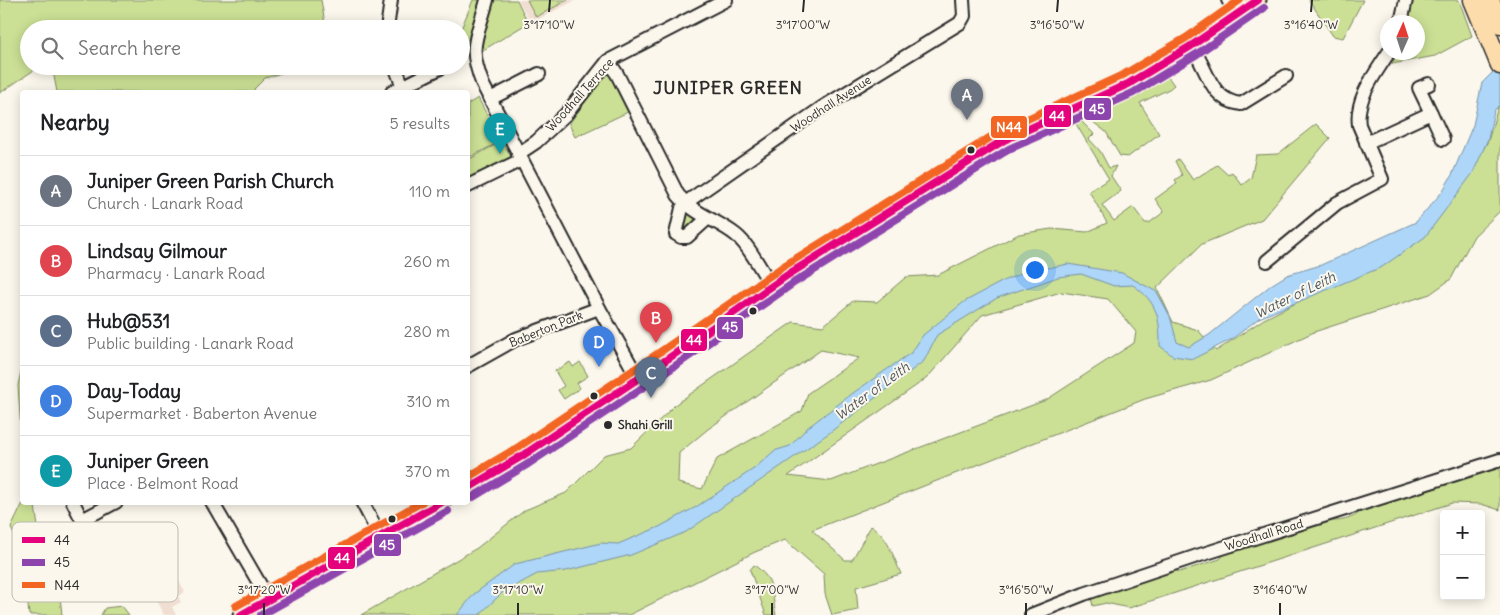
<!DOCTYPE html>
<meta charset="utf-8">
<style>
:root{--surface:#fff;--page:#f2f2f2;--text:#202124;--muted:#757577;--line:#e0e0e0;--accent:#0f766e}
body{margin:0;font-family:Delius,sans-serif;background:var(--page);color:var(--text)}
.controls{position:absolute;right:15px;bottom:15px;display:grid;overflow:hidden;border-radius:5px;box-shadow:0 2px 12px #0003}
.controls button{width:45px;height:45px;display:grid;place-items:center;padding:0;border:0;border-bottom:1px solid var(--line);background:var(--surface);color:var(--text);font:25px sans-serif}
.compass{position:absolute;left:1380px;top:15px;width:45px;height:45px;border-radius:50%;background:var(--surface);box-shadow:0 2px 12px #0003;rotate:3deg}
.you{position:absolute;left:1034px;top:269px;width:18px;height:18px;margin:-12px;border:4px solid #fff;border-radius:50%;background:#1a73e8;box-shadow:0 0 0 8px #1a73e833}
.badge{display:grid;place-items:center;width:32px;height:32px;border-radius:50%;background:var(--accent);color:#fff;font-size:16px;font-weight:700}
.pin{position:absolute;translate:-50% -41px;filter:drop-shadow(0 1px 2px #0008)}
.pin::after{content:'';position:absolute;top:26px;width:18px;height:15px;background:inherit;clip-path:polygon(0 0,100% 0,50% 100%)}
.list{margin:0;padding:0;list-style:none}
h2{display:flex;justify-content:space-between;align-items:center;height:65px;margin:0;padding:0 20px;font-size:21px}
h2 small{font-size:16px;font-weight:400;color:var(--muted)}
.list li{display:grid;grid-template-columns:32px 1fr auto;gap:15px;align-items:center;box-sizing:border-box;height:70px;padding:0 20px;border-top:1px solid var(--line)}
.list b{display:block;font-size:19px;white-space:nowrap}
.list p{margin:0;font-size:16px;white-space:nowrap;color:var(--muted)}
.list em{font-size:16px;font-style:normal;color:var(--muted)}
.icon{flex:none;width:28px;height:28px;fill:none;stroke:currentColor;stroke-width:2;stroke-linecap:round;stroke-linejoin:round}
.map{position:relative;flex:none;width:1500px;height:615px;overflow:hidden}
.search{position:absolute;background:var(--surface);box-shadow:0 2px 12px #0003;left:20px;top:20px;width:450px;height:55px;display:flex;align-items:center;gap:12px;box-sizing:border-box;padding:0 18px;border-radius:28px;color:var(--muted);font-size:19px}
.panel{position:absolute;background:var(--surface);box-shadow:0 2px 12px #0003;left:20px;top:90px;width:450px;height:415px;border-radius:5px}
.map>svg:first-child{display:block}
.built{fill:#f1ded3}
.green{fill:#cbe095;stroke:#7b8660;fill-rule:evenodd}
.water{fill:#add6f8;stroke:#7992a6}
.lines{fill:none;stroke-linecap:round;stroke-linejoin:round}
.minor-casing{stroke:#2b2b2b;stroke-width:16}
.major-casing{stroke:#2b2b2b;stroke-width:19}
.highway-casing{stroke:#2b2b2b;stroke-width:21}
.minor{stroke:#fbf7ec;stroke-width:12}
.major{stroke:#fddcac;stroke-width:15}
.highway{stroke:#fddcac;stroke-width:18}
.bus-1-casing{stroke:#fbf7ec;stroke-width:11}
.bus-2-casing{stroke:#fbf7ec;stroke-width:11}
.bus-3-casing{stroke:#fbf7ec;stroke-width:11}
.bus-1{stroke:#e5007d;stroke-width:8}
.bus-2{stroke:#8e44ad;stroke-width:8}
.bus-3{stroke:#f26522;stroke-width:8}
.ticks{fill:none;stroke:#2b2b2b;stroke-width:2}
.bus-dot{fill:#2b2b2b;stroke:#fbf7ec;stroke-width:2}
.labels{text-anchor:middle;stroke-width:4;stroke-linejoin:round;paint-order:stroke}
.street-label{font-size:12px;fill:#2b2b2b;stroke:#fbf7ec}
.poi-label{font-size:12px;font-weight:bold;fill:#2b2b2b;stroke:#fbf7ec;text-anchor:start}
.water-label{font-size:14px;font-style:italic;fill:#4c565e;stroke:#fbf7ec}
.district-label{font-size:18px;font-weight:bold;letter-spacing:1px;fill:#2b2b2b;stroke:#fbf7ec}
.key{fill:#fbf7ec;stroke:#bdbab2;stroke-width:1}
.key-label{font-size:14px;fill:#2b2b2b}
.ticks-label{font-size:12px;text-anchor:middle;fill:#2b2b2b;stroke:#fbf7ec;stroke-width:4;stroke-linejoin:round;paint-order:stroke}
.line-badge{stroke:#fbf7ec;stroke-width:2}
.badge-label{font-size:14px;text-anchor:middle;font-weight:bold;fill:#fff}
</style>
<div class="map">
<svg width="1500" height="615" viewBox="0 0 1500 615">
<rect width="100%" height="100%" fill="#fbf7ec"/>
<filter id="ink" filterUnits="userSpaceOnUse"><feTurbulence type="fractalNoise" baseFrequency=".02" numOctaves="2"/><feDisplacementMap in="SourceGraphic" scale="10" xChannelSelector="R" yChannelSelector="G"/><feConvolveMatrix kernelMatrix="1 2 1 2 8 2 1 2 1" color-interpolation-filters="sRGB"/></filter>
<g filter="url(#ink)">
<!-- built -->
<g class="built">
<path d="M518,0H576L531,23Z"/>
<path d="M152,536L185,592L178,596L181,602L172,607L176,615H164L126,548Z"/>
</g>
<!-- green -->
<g class="green">
<path d="M0,0H321L326,29H29V66H40L0,93Z"/>
<path d="M473,0H517L528,23L480,52L461,53V29Z"/>
<path d="M527,0H568L536,17Z"/>
<path d="M1309,0H1363L1343,38L1333,36Z"/>
<path d="M1412,0H1459L1472,36L1435,56L1392,64L1397,53L1418,52V22H1407Z"/>
<path d="M52,66H304L265,78L254,89L255,92H57Z"/>
<path d="M1162,69L1174,85L1169,89L1140,103L1159,134L1128,157L1120,156L1106,132L1084,115L1081,107Z"/>
<path d="M609,74L628,112L575,137L569,124L605,75Z"/>
<path d="M478,98L501,141L468,158V104Z"/>
<path d="M1500,100V211L1474,236L1451,279L1430,294L1314,332L1211,380L1145,399L812,530L845,560H852L871,526C887,534 894,558 901,574L856,587L858,610L832,615L825,594L824,574L785,540L755,552L629,615H361L477,548L525,510L566,493L604,455L631,448L676,404L793,322L823,326L853,301L877,302L906,277L938,275L1019,234L1051,229L1087,232L1107,223L1089,191L1109,179L1073,119L1077,117L1094,134L1089,139L1100,151L1109,168L1116,166L1111,176L1121,191L1102,205L1114,221L1133,207L1145,223H1149L1164,212L1155,199L1177,183L1175,180L1182,175L1175,161L1178,159L1193,180L1217,165L1228,175L1232,172L1242,185L1251,178L1256,155L1278,154L1316,124L1330,138L1262,219L1202,244L1157,288L1173,322L1198,330L1216,351L1264,319L1350,276L1458,193L1488,141ZM1061,292L1108,299L1136,332L1134,343L1046,400L831,481L788,476L927,378L982,315ZM821,350L859,358L808,393L802,411L717,459L702,489L678,483L679,453L708,429Z"/>
<path d="M502,141L511,157L468,178V160Z"/>
<path d="M685,212L700,223L682,233Z"/>
<path d="M570,362L573,367L580,362L588,376L577,383L580,388L564,399L558,390L564,386L555,371Z"/>
<path d="M22,367V448L18,385Z"/>
<path d="M1500,464V510L1481,504L1452,503L1129,608L1106,603L1093,606L1091,598L1172,569L1179,572L1220,559L1224,554L1326,520C1338,523 1354,519 1362,510Z"/>
<path d="M23,503H41L35,506L39,534L37,562L59,587L62,615H29L23,556L11,528Z"/>
<path d="M754,565C776,581 771,591 776,615H766L750,570Z"/>
<path d="M122,606L129,615H101L105,608Z"/>
</g>
<!-- water -->
<path class="water" d="M1500,65V104L1494,111L1488,139L1473,173L1425,237L1382,267L1259,318L1232,339L1193,359L1173,356L1160,346C1160,317 1157,302 1133,285L1114,286L1081,274L1058,277L997,298L937,335L924,361L829,433L686,532L631,555L566,571L537,574L502,593L479,615H457L474,594L515,564L601,543L618,544L659,527L696,507L755,468L774,451L790,446L807,428L853,393L912,352L923,335L964,302L1005,280L1023,273L1068,264L1122,273L1157,292L1170,316L1177,342L1189,347L1209,335L1271,285L1287,275L1321,265L1416,222L1442,192L1452,175L1473,125L1482,83Z"/>
<g class="lines">
<defs>
<g id="minor">
<path d="M487,0C477,39 467,45 483,85L599,308L638,378"/>
<path d="M1228,0L1238,14"/>
<path d="M1401,22L1406,0"/>
<path d="M387,29L391,0"/>
<path d="M1191,46C1208,68 1209,100 1241,104L1286,76"/>
<path d="M608,61L617,74L678,195C695,215 717,220 736,235C750,246 761,271 772,286"/>
<path d="M395,66L403,87"/>
<path d="M392,92L444,66"/>
<path d="M490,99L539,74"/>
<path d="M1431,113L1443,139"/>
<path d="M1366,143L1431,113L1419,88L1429,84"/>
<path d="M518,154L536,142L566,114L608,61L726,0"/>
<path d="M468,186L521,160"/>
<path d="M707,219L687,237H681L676,234L682,208L691,199L823,107L960,23L964,16L963,0"/>
<path d="M1267,261L1337,203L1382,179L1359,125C1355,99 1375,74 1389,52"/>
<path d="M468,366L516,339L599,308"/>
<path d="M73,502L82,520L116,502"/>
<path d="M212,502L269,600"/>
<path d="M362,502L381,538"/>
<path d="M1031,615L1084,594L1197,556L1500,460"/>
</g>
<g id="major">
<path d="M468,488L522,456L669,358L789,274L1004,140L1128,84L1191,46L1258,0"/>
<path d="M241,615L443,502"/>
</g>
<g id="highway">
<path d="M1473,0L1500,65"/>
<path d="M1490,0L1500,24"/>
</g>
</defs>
<!-- minor casing -->
<use href="#minor" class="minor-casing"/>
<!-- major casing -->
<use href="#major" class="major-casing"/>
<!-- highway casing -->
<use href="#highway" class="highway-casing"/>
<!-- minor -->
<use href="#minor" class="minor"/>
<!-- major -->
<use href="#major" class="major"/>
<!-- highway -->
<use href="#highway" class="highway"/>
<defs>
<g id="bus-1">
<path d="M468,488L522,456L669,358L789,274L1004,140L1128,84L1191,46L1258,0"/>
<path d="M241,615L442,502"/>
</g>
<g id="bus-2">
<path d="M473,497L528,464L675,366L795,282L1009,149L1133,93L1197,54L1264,8"/>
<path d="M261,615L448,511"/>
</g>
<g id="bus-3">
<path d="M468,477L517,448L663,350L784,266L999,132L1123,75L1186,38L1240,0"/>
<path d="M236,606L422,502"/>
</g>
</defs>
<!-- bus-1 casing -->
<use href="#bus-1" class="bus-1-casing"/>
<!-- bus-2 casing -->
<use href="#bus-2" class="bus-2-casing"/>
<!-- bus-3 casing -->
<use href="#bus-3" class="bus-3-casing"/>
<!-- bus-1 -->
<use href="#bus-1" class="bus-1"/>
<!-- bus-2 -->
<use href="#bus-2" class="bus-2"/>
<!-- bus-3 -->
<use href="#bus-3" class="bus-3"/>
</g>
</g>
<!-- ticks -->
<path class="ticks" d="M549,12L550,0M803,12L804,0M1057,12L1058,0M1311,12L1312,0M264,615V603M518,615V603M772,615V603M1026,615V603M1280,615V603"/>
<!-- markers -->
<g class="bus-dot">
<circle cx="971" cy="150" r="4.5"/>
<circle cx="753" cy="311" r="4.5"/>
<circle cx="594" cy="396" r="4.5"/>
<circle cx="608" cy="425" r="5"/>
<circle cx="392" cy="519" r="4.5"/>
</g>
<g class="labels">
<!-- street labels -->
<g class="street-label">
<text transform="translate(580 95) rotate(-48)" y="4">Woodhall Terrace</text>
<text transform="translate(831 104) rotate(-33)" y="4">Woodhall Avenue</text>
<text transform="translate(546 329) rotate(-22)" y="4">Baberton Park</text>
<text transform="translate(1264 535) rotate(-17)" y="4">Woodhall Road</text>
</g>
<!-- poi labels -->
<g class="poi-label">
<text x="618" y="429">Shahi Grill</text>
</g>
<!-- water labels -->
<g class="water-label">
<text transform="translate(1295 295) rotate(-26)" y="5">Water of Leith</text>
<text transform="translate(872 391) rotate(-36)" y="5">Water of Leith</text>
</g>
<!-- district labels -->
<g class="district-label">
<text x="728" y="94">JUNIPER GREEN</text>
</g>
</g>
<!-- legend -->
<rect x="12" y="522" width="166" height="80" rx="8" class="key"/>
<rect x="22" y="537" width="23" height="6" fill="#e5007d"/>
<rect x="22" y="559" width="23" height="7" fill="#8e44ad"/>
<rect x="22" y="582" width="23" height="6" fill="#f26522"/>
<g class="key-label">
<text x="54" y="545">44</text>
<text x="54" y="567">45</text>
<text x="54" y="590">N44</text>
</g>
<g class="ticks-label">
<text x="549" y="29">3°17'10"W</text>
<text x="803" y="29">3°17'00"W</text>
<text x="1057" y="29">3°16'50"W</text>
<text x="1311" y="29">3°16'40"W</text>
<text x="264" y="594">3°17'20"W</text>
<text x="518" y="594">3°17'10"W</text>
<text x="772" y="594">3°17'00"W</text>
<text x="1026" y="594">3°16'50"W</text>
<text x="1280" y="594">3°16'40"W</text>
</g>
<g class="line-badge">
<rect x="1083" y="97" width="29" height="24" rx="5" fill="#8e44ad"/>
<rect x="1043" y="104" width="29" height="24" rx="5" fill="#e5007d"/>
<rect x="990" y="115" width="38" height="24" rx="5" fill="#f26522"/>
<rect x="716" y="316" width="28" height="24" rx="5" fill="#8e44ad"/>
<rect x="680" y="328" width="28" height="24" rx="5" fill="#e5007d"/>
<rect x="373" y="533" width="29" height="24" rx="5" fill="#8e44ad"/>
<rect x="327" y="546" width="29" height="24" rx="5" fill="#e5007d"/>
</g>
<g class="badge-label">
<text x="1097" y="114">45</text>
<text x="1057" y="121">44</text>
<text x="1009" y="132">N44</text>
<text x="730" y="332">45</text>
<text x="694" y="345">44</text>
<text x="387" y="550">45</text>
<text x="342" y="563">44</text>
</g>
</svg>
<div class="controls">
<button>+</button>
<button>−</button>
</div>
<svg class="compass" viewBox="-18 -18 36 36"><path d="M0-13l5 13h-10z" fill="#e53935"/><path d="M0 13l5-13h-10z" fill="#757577"/></svg>
<div class="you"></div>
<div class="pin badge" style="left:967px;top:120px;background:#6b7280">A</div>
<div class="pin badge" style="left:656px;top:343px;background:#e0444e">B</div>
<div class="pin badge" style="left:651px;top:398px;background:#5c6f8a">C</div>
<div class="pin badge" style="left:599px;top:367px;background:#3f7fe0">D</div>
<div class="pin badge" style="left:500px;top:154px;background:#0f9aa8">E</div>
<div class="search"><svg class="icon" aria-label="search" viewBox="0 0 24 24"><circle cx="10" cy="10" r="6"/><path d="M15 15l6 6"/></svg>Search here</div>
<section class="panel">
<h2>Nearby<small>5 results</small></h2>
<ul class="list">
<li><span class="badge" style="background:#6b7280">A</span><div><b>Juniper Green Parish Church</b><p>Church · Lanark Road</p></div><em>110 m</em></li>
<li><span class="badge" style="background:#e0444e">B</span><div><b>Lindsay Gilmour</b><p>Pharmacy · Lanark Road</p></div><em>260 m</em></li>
<li><span class="badge" style="background:#5c6f8a">C</span><div><b>Hub@531</b><p>Public building · Lanark Road</p></div><em>280 m</em></li>
<li><span class="badge" style="background:#3f7fe0">D</span><div><b>Day-Today</b><p>Supermarket · Baberton Avenue</p></div><em>310 m</em></li>
<li><span class="badge" style="background:#0f9aa8">E</span><div><b>Juniper Green</b><p>Place · Belmont Road</p></div><em>370 m</em></li>
</ul>
</section>
</div>
